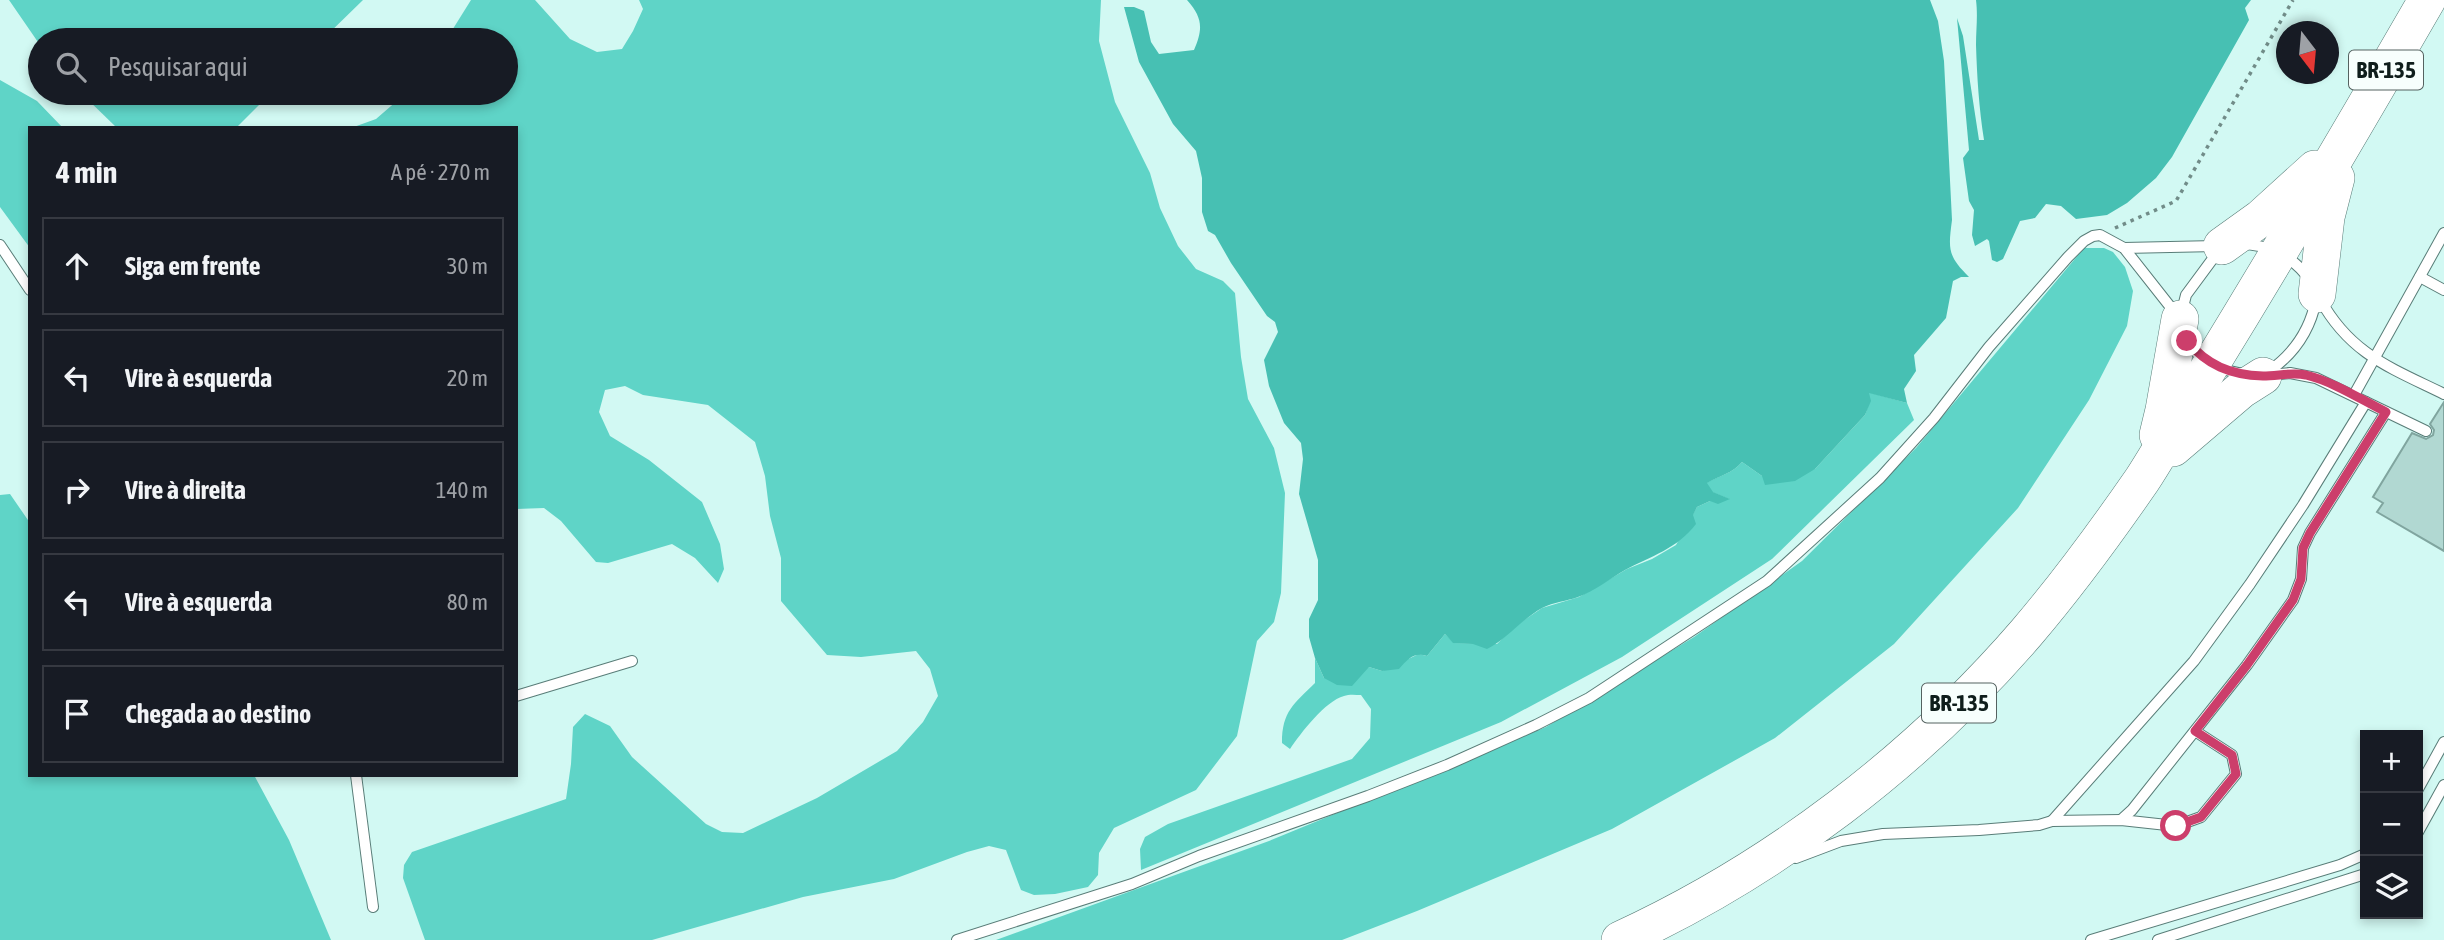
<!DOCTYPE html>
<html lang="pt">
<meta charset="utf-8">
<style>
:root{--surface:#171b24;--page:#242831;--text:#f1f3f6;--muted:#9ea1a6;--line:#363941}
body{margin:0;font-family:"Asap Condensed",sans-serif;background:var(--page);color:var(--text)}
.controls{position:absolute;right:21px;bottom:21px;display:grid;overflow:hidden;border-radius:0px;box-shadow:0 4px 10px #0003}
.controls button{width:63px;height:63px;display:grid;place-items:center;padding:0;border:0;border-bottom:2px solid var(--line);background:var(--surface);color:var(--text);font:35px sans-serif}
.compass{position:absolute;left:2276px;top:21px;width:63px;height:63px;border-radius:50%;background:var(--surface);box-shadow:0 4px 10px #0003;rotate:164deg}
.stop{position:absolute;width:21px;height:21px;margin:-16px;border:5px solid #cc3e6b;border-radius:50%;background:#fff}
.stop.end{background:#cc3e6b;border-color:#fff;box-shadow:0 2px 7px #0008}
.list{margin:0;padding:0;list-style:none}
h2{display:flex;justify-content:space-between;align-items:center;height:91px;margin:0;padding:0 28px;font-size:30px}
h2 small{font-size:23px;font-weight:400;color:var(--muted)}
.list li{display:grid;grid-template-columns:46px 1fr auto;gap:21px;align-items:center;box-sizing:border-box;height:98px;margin:0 14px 14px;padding:0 14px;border:2px solid var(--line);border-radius:0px}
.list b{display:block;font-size:26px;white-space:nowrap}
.list em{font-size:23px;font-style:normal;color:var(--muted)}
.icon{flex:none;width:38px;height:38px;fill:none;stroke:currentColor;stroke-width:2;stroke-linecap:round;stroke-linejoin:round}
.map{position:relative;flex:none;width:2444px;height:940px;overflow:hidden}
.search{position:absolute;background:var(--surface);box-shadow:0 4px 10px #0003;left:28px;top:28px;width:490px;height:77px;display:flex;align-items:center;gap:18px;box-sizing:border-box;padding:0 24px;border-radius:38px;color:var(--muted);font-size:26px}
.panel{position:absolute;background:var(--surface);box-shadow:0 4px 10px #0003;left:28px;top:126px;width:490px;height:651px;border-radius:0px}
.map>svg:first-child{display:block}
.forest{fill:#5fd4c7}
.water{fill:#47c0b3}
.building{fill:#b1d8d2;stroke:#80a59f;stroke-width:2}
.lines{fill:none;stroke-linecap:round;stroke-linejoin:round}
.lane-casing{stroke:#597d78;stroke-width:12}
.highway-casing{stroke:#597d78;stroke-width:38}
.path{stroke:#718c88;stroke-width:3.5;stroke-dasharray:3.5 5;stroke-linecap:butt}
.lane{stroke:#fff;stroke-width:10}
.highway{stroke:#fff;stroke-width:37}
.route{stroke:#cc3e6b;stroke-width:9}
.labels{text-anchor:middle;stroke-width:7;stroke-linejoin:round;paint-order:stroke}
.shield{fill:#f7fffd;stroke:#556260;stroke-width:2}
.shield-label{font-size:23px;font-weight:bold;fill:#0f1e1c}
</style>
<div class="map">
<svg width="2444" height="940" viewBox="0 0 2444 940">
<rect width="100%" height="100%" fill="#d2f9f3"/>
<!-- forest -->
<g class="forest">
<path d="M9,0H363L322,40H40V45Z"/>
<path d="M471,0H535L570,39L597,52L622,49L633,31L643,9L639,0H1101L1099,41L1115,102L1150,173L1160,208L1178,246L1196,269L1223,281L1235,293L1241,357L1248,399L1274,448L1285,493L1281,593L1274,622L1257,641L1237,736L1196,790L1114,828L1099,853L1098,875L1088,887L1055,894L1034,895L1021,890L1006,850L989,846L967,852L894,879L803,897L652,940H425L403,878L404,865L412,852L566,799L571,764L573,727L585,714L610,726L632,757L706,824L722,832L743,833L817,798L897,751L923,722L938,696L930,669L916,651L861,657L827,655L781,601V558L770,516L765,476L755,442L708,405L643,395L625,386L605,390L599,412L610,436L649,460L702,502L720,544L724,569L718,583L695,558L672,544L608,563L596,562L561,521L544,508L516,509V128H351L376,119L406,93H506V40H446Z"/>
<path d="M0,80L37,101L63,128H30V248L0,207Z"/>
<path d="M81,93H271L236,128H117Z"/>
<path d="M2084,248H2104L2113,252L2125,267L2133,291L2127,326L2089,400L2018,508L1894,644L1775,738L1612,829L1417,911L1342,940H996L1269,841L1546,727L1694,637L1802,561L1916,448Z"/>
<path d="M1868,392L1907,403L1914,420L1772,559L1622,657L1501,722L1141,870L1140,849L1145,837L1168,824L1352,759L1370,738L1371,709L1361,695C1356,695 1349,694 1344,696C1325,701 1301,733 1290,749L1282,743C1282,711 1294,704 1315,683V658L1324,678L1369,667L1382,671L1419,654L1427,656L1445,634L1454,643L1497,644L1514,627L1542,608L1579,597L1627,569L1652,559L1676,545L1697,507L1710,501L1729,499L1712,492L1706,483C1719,476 1733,473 1742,462L1762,476L1815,469L1865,415L1870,401Z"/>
<path d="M10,494L30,523V775H254L289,840L331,940H0V495Z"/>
</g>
<!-- water -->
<g class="water">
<path d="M1187,0H1930L1938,21L1944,61L1952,220C1948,250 1948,256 1969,277H1961L1953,281L1946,318L1914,355L1916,371L1904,389L1907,403L1869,393L1871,401L1865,415L1815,469L1795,481L1765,485L1762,476L1742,462C1733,473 1719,476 1707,483L1713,492L1730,499L1718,504L1710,501L1697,507L1693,515L1696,524C1677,549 1651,556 1625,570C1609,579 1595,591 1578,597C1567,601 1554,602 1542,608C1522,619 1506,640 1487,649L1473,644L1453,643L1445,634L1427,656C1414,652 1408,659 1399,669L1382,671L1369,667L1352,686L1337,685L1324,678L1315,658L1309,637V619L1318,600V560L1299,494L1303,459L1301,443L1284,423L1269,386L1264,360L1278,332L1275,322L1267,316L1231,263L1215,235L1208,231L1202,212V178L1196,151L1173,124L1139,62L1124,7H1134L1144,11L1151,42L1159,54L1194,50C1203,29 1203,18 1187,0Z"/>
<path d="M1976,0H2251L2245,8L2249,20L2172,157L2156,178L2127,203L2107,215L2076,219L2061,206L2046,204L2035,218L2020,221L2003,259L1997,262L1992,260L1989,241L1987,239L1975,246L1972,235L1974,210L1969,201L1963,158L1969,150L1957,18L1963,36L1979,140H1984C1979,108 1977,77 1976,45C1976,29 1978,16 1976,0Z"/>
</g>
<!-- building -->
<path class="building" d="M2444,402V551L2377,512L2383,503L2373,497L2412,433L2426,439L2433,435L2434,430L2430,424Z"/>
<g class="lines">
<defs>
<g id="lane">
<path d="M2243,244C2269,245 2294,257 2309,279"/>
<path d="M0,245L30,290"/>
<path d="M2124,248L2216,246"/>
<path d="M2420,277L2444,290"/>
<path d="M2320,299C2350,354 2391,368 2444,394"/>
<path d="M2181,315L2186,295L2220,249"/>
<path d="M2185,338C2198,360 2221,372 2247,374"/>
<path d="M2268,372C2294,354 2310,331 2316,300"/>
<path d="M2270,375L2290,373L2316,378L2426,431"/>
<path d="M2354,395L2444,233"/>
<path d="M516,696L632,661"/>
<path d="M356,775L373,907"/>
<path d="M2418,789L2444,742"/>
<path d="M2121,820L2132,810L2247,665L2293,600L2301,579L2303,548L2310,533L2386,412"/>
<path d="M2052,821L2194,661L2250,584L2303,505L2366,402"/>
<path d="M2418,832L2444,785"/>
<path d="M1796,858L1841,841L1883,834L1979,830L2039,825L2052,821L2121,820L2176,826L2201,817L2236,774L2232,755L2195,731"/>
<path d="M957,940L1132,884L1199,856L1368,796L1447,765L1536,725L1589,698L1767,581L1880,478L1934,418L1989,347L2068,257L2084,241L2093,236L2100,235L2124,248L2176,314"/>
<path d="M2091,940L2340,865L2365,854"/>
<path d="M2158,940L2365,874"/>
</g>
<g id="highway">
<path d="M2222,246L2261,218L2315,169"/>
<path d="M2317,294L2326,217L2336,178"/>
<path d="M2158,435L2164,410L2180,319"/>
<path d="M2173,448L2241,390L2263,376"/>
<path d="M1620,940C1774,869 1916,761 2027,632C2068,584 2106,532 2142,480C2166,443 2187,404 2210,366C2284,245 2356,123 2427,0"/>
</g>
</defs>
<!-- lane casing -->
<use href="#lane" class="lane-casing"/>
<!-- highway casing -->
<use href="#highway" class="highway-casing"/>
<!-- path -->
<path class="path" d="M2115,228L2176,201L2293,0"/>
<!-- lane -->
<use href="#lane" class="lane"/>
<!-- highway -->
<use href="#highway" class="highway"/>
</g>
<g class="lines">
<!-- route -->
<path class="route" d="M2176,826L2201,817L2236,774L2232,755L2195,731L2247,665L2293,600L2301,579L2303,548L2310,533L2386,412C2360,399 2334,382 2306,375C2292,372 2278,376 2263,376C2230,375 2207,365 2187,341"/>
</g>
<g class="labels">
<!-- shield labels -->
<g class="shield">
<rect x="2349" y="50.5" width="74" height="39" rx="5"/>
<rect x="1922" y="683.5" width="74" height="39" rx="5"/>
</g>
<g class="shield-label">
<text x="2386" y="78">BR-135</text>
<text x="1959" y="711">BR-135</text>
</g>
</g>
</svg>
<div class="controls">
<button>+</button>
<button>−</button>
<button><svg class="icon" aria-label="layers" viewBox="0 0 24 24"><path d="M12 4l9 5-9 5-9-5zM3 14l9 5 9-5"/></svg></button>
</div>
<svg class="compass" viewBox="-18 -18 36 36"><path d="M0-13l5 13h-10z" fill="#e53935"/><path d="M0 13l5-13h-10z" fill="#9ea1a6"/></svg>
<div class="stop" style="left:2176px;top:826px"></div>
<div class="stop end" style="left:2187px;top:341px"></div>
<div class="search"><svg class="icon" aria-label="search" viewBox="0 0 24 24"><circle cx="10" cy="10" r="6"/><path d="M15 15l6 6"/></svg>Pesquisar aqui</div>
<section class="panel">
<h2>4 min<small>A pé · 270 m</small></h2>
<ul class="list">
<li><svg class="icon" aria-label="ahead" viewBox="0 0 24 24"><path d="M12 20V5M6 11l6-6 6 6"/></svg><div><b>Siga em frente</b></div><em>30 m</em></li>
<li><svg class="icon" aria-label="left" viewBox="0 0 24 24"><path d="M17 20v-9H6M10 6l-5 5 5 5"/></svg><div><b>Vire à esquerda</b></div><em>20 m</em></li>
<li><svg class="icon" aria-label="right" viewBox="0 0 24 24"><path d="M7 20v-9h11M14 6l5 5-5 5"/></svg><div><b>Vire à direita</b></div><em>140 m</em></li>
<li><svg class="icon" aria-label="left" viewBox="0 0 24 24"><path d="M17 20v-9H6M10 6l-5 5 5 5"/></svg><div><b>Vire à esquerda</b></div><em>80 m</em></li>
<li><svg class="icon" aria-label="arrive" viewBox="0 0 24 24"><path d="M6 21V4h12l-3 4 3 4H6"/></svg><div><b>Chegada ao destino</b></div></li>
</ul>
</section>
</div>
